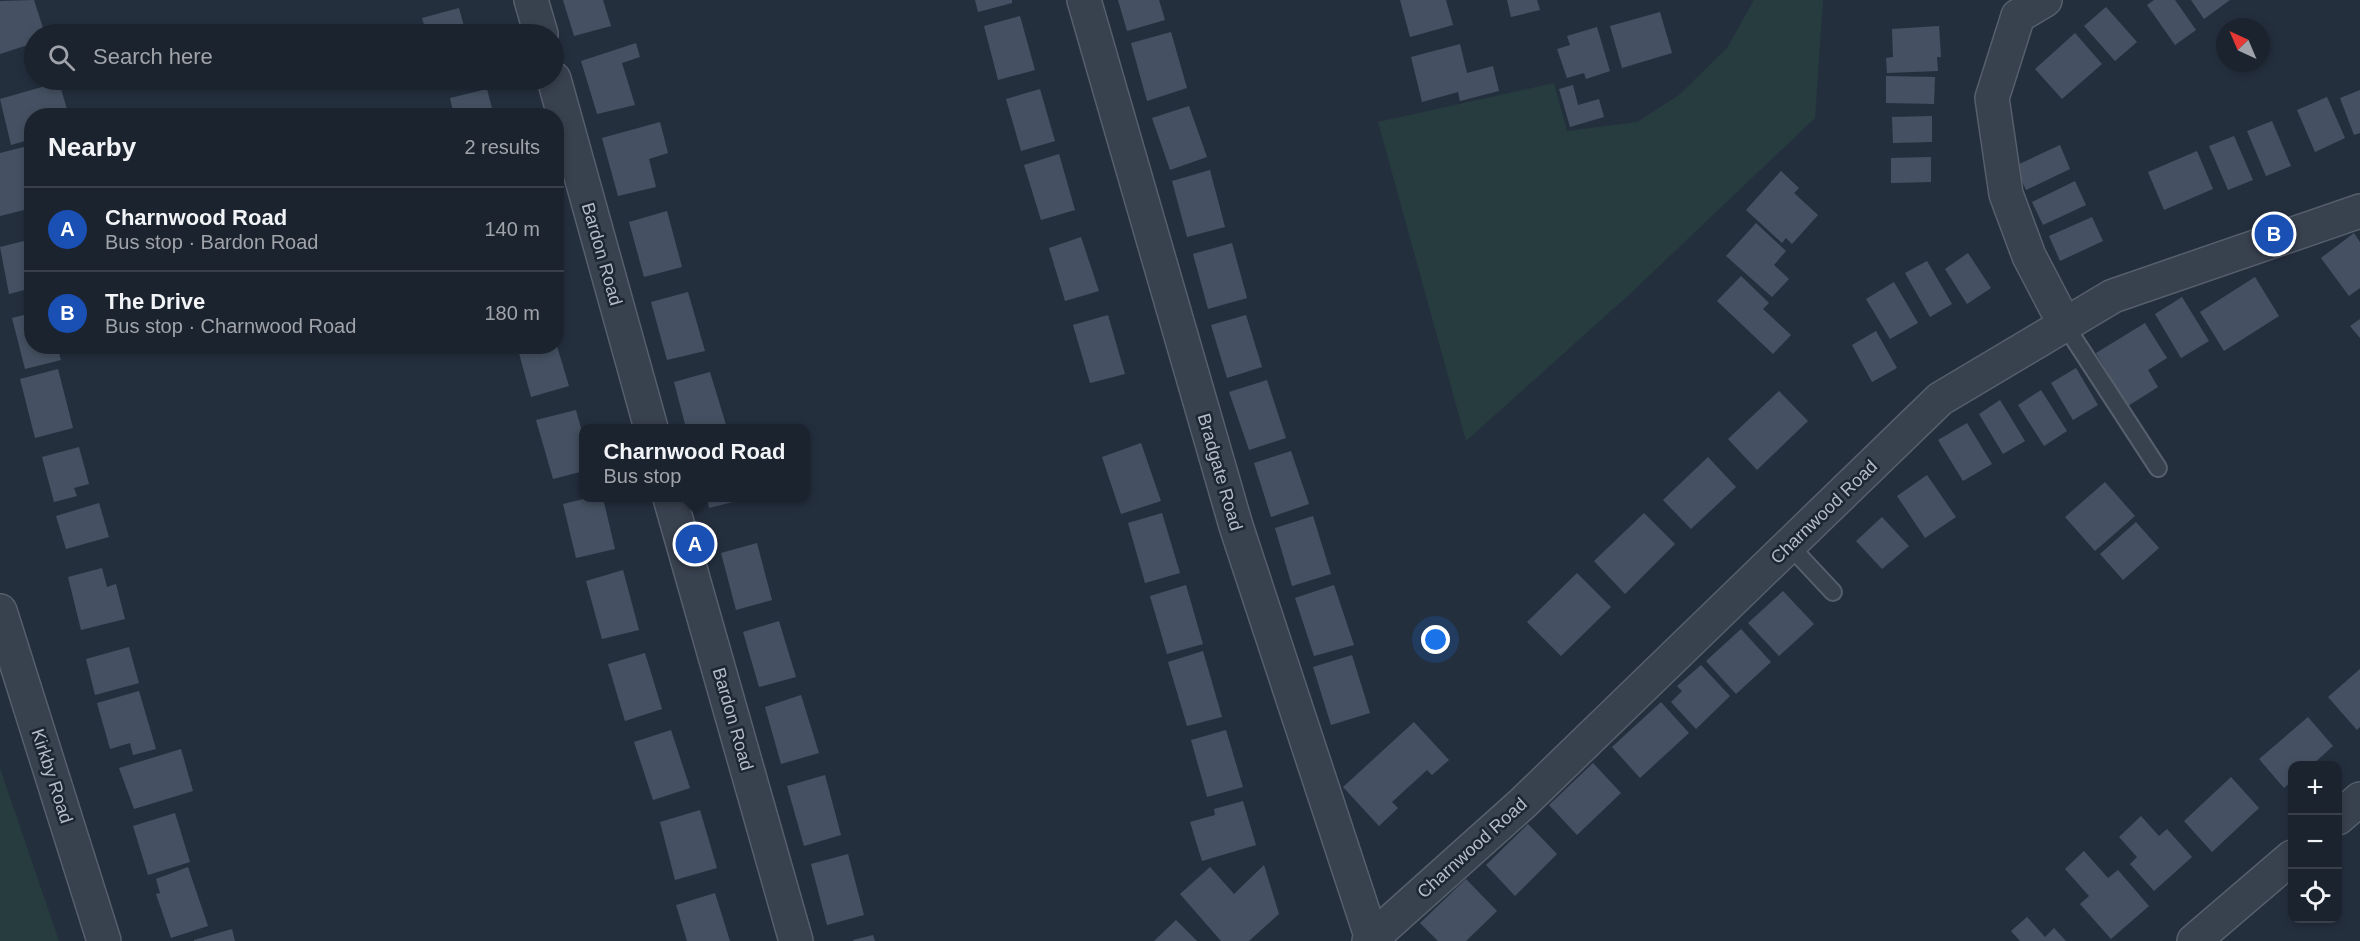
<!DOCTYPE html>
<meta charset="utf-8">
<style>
:root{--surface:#1b232e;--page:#282f3a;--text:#f1f3f6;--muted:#a0a4aa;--line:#39404a;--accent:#b45309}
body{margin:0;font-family:Arial,sans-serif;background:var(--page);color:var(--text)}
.controls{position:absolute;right:18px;bottom:18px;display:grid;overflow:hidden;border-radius:12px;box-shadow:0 3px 9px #0003}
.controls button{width:54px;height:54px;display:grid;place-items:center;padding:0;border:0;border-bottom:2px solid var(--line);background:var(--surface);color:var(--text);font:30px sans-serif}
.compass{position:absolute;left:2216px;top:18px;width:54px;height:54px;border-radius:50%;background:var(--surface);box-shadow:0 3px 9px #0003;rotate:316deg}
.you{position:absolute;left:1436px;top:640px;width:21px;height:21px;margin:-15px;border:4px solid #fff;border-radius:50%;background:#1a73e8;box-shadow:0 0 0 9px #1a73e833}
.badge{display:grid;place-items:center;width:39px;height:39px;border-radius:50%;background:var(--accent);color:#fff;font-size:20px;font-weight:700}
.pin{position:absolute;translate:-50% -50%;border:3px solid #fff;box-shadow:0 2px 6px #0006}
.popup{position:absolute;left:579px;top:424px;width:231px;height:78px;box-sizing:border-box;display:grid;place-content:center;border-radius:12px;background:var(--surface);filter:drop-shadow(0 2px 4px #0005);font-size:20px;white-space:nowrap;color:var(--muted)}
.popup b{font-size:22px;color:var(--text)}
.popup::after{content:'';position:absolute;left:50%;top:100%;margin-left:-12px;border:12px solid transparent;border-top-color:var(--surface)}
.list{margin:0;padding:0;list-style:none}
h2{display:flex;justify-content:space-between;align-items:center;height:78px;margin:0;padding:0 24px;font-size:26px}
h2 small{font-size:20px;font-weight:400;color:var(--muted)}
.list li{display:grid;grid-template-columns:39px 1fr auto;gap:18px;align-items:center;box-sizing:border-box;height:84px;padding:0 24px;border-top:2px solid var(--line)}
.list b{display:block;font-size:22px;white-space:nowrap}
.list p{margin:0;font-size:20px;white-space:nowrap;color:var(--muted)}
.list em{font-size:20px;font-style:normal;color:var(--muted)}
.icon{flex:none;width:33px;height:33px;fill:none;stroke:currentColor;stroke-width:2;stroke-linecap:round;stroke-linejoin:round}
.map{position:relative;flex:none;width:2360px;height:941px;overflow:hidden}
.search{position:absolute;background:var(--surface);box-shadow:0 3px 9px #0003;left:24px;top:24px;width:540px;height:66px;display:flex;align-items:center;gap:15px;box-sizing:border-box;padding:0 21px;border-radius:33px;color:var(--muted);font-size:22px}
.panel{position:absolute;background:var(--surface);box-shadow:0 3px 9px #0003;left:24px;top:108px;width:540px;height:246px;border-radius:24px}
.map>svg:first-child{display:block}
.green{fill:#263c3f}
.building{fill:#455162}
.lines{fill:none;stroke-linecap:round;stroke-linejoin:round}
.lane-casing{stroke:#565f6c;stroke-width:20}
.street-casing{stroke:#565f6c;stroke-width:36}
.lane{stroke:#38414e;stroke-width:16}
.street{stroke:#38414e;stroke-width:33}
.labels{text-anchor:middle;stroke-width:5;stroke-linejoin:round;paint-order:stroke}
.street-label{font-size:18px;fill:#b4bcc9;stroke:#1d2633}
</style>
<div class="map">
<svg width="2360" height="941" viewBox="0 0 2360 941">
<rect width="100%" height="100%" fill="#242f3e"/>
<!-- green -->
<g class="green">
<path d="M1754,0H1823L1815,118L1631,293L1466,441L1378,122L1554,83L1567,131L1637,122L1679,95L1727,48Z"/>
<path d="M0,768L59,941H0Z"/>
</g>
<!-- building -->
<g class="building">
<path d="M34,0L45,34H34V43L0,54V1Z"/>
<path d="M563,0H603L611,26L574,36Z"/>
<path d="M975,0H1012V3L978,12Z"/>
<path d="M1118,0H1159L1165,20L1127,31Z"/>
<path d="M1400,0H1446L1453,25L1410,37Z"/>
<path d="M1507,0H1537L1540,10L1511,17Z"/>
<path d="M2154,0H2175L2196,30L2175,45L2147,5Z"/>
<path d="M2191,0H2230L2204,19Z"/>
<path d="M2106,7L2137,42L2115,61L2084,26Z"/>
<path d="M459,8L466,34H427L422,18Z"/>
<path d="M1660,12L1672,53L1622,68L1610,26Z"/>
<path d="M1020,16L1035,70L998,80L984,26Z"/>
<path d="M1939,26L1941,57H1937L1938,71L1887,73L1886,58L1893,57L1892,29Z"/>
<path d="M1597,27L1610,71L1586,79L1584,73L1567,78L1557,49L1570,45L1567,36Z"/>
<path d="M1171,32L1187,88L1147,101L1131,43Z"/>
<path d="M2075,33L2102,64L2062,99L2035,69Z"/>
<path d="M636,43L640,57L622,63L635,105L597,114L581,61Z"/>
<path d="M1460,44L1467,73L1493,66L1499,91L1460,101L1458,92L1422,102L1411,57Z"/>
<path d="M1886,76L1935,77L1934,104L1886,103Z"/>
<path d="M59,82L69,116H32V139L11,145L0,99Z"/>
<path d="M1573,85L1578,105L1599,99L1604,117L1570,127L1559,89Z"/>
<path d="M487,89L494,116H454L450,98Z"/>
<path d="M1040,89L1055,141L1021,151L1006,99Z"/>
<path d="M2360,90V133L2354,135L2340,98Z"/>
<path d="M2327,97L2345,138L2315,152L2297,110Z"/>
<path d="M1189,106L1207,157L1170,170L1152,118Z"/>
<path d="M1932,116V142L1893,143L1892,117Z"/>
<path d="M2272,121L2291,166L2266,176L2247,131Z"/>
<path d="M660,122L668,153L649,159L656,187L618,196L602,138Z"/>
<path d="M2234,136L2253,180L2228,190L2209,146Z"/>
<path d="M32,145V208L0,216V153Z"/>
<path d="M2060,145L2070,169L2026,190L2015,166Z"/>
<path d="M2197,151L2213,189L2164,210L2148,172Z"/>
<path d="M1059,154L1075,210L1041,220L1024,165Z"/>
<path d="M1931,157V182L1891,183V158Z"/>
<path d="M1210,170L1225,227L1187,237L1172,181Z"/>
<path d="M1781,171L1799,188L1794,193L1818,215L1792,244L1786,238L1782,243L1746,210Z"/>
<path d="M2075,181L2086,205L2043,225L2032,202Z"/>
<path d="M667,211L682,267L644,277L629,222Z"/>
<path d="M2092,217L2103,241L2060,261L2049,236Z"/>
<path d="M1756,223L1786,251L1774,265L1789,279L1772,297L1726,256Z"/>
<path d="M2354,233L2360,242V288L2349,296L2321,258Z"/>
<path d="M1081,237L1099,291L1065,301L1049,248Z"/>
<path d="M32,239V288L9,294L0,247Z"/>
<path d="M1232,243L1247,298L1208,309L1193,254Z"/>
<path d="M1968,253L1991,288L1967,304L1945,269Z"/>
<path d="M1927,261L1952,304L1930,317L1905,273Z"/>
<path d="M1741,276L1769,303L1763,309L1791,335L1773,354L1717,301Z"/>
<path d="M2255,277L2279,316L2224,351L2200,312Z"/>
<path d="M1894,282L1918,323L1890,339L1866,299Z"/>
<path d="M688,292L705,351L667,360L651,302Z"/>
<path d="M2182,297L2209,341L2181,358L2155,314Z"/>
<path d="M32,313V346H57L61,360L25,369L12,318Z"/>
<path d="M1108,315L1125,374L1090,383L1073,325Z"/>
<path d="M1246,315L1262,367L1227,378L1211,325Z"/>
<path d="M2360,319V338L2350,326Z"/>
<path d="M2145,323L2167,358L2148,370L2158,387L2128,406L2096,353Z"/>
<path d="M1876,331L1897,368L1872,382L1852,345Z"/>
<path d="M517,346H557L569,386L531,397Z"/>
<path d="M2076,368L2098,405L2073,420L2051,383Z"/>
<path d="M58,369L73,428L35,438L20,379Z"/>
<path d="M710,372L727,428H686L674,382Z"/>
<path d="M1267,380L1286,438L1249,450L1229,392Z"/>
<path d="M2041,390L2067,431L2044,446L2018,405Z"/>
<path d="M1779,391L1808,421L1757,470L1728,439Z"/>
<path d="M2000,400L2025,441L2003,454L1979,414Z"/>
<path d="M576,410L584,439V471L553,479L536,420Z"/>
<path d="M1967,423L1992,464L1963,481L1938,440Z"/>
<path d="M1141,443L1161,501L1121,514L1102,457Z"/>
<path d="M79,447L89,484L74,488L77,496L54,502L42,457Z"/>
<path d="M1291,451L1309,504L1271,517L1254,463Z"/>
<path d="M1708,457L1736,487L1691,529L1663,500Z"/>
<path d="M1927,475L1956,517L1925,538L1897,496Z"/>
<path d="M2105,482L2135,516L2095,551L2065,517Z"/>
<path d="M588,498H603L615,549L576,558L563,504Z"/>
<path d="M707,498H749L709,508Z"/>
<path d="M99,503L109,537L66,549L56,516Z"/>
<path d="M1162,513L1180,573L1145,583L1128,523Z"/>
<path d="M1644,513L1675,544L1625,594L1594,561Z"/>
<path d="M1313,516L1331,574L1292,586L1275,528Z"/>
<path d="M1882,517L1909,546L1882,569L1856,541Z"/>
<path d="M2136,522L2159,548L2123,580L2100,554Z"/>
<path d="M757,543L772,600L736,610L721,553Z"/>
<path d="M102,568L107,587L116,584L125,619L81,630L68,577Z"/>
<path d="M623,570L639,630L602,639L586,581Z"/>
<path d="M1577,573L1611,607L1561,656L1527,622Z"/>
<path d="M1186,585L1203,644L1167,654L1150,596Z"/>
<path d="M1334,585L1354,645L1314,656L1295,598Z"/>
<path d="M1783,591L1814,624L1779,656L1748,623Z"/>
<path d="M779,621L796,677L759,687L743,632Z"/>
<path d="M1741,629L1771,662L1736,694L1706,661Z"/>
<path d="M129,647L139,683L95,695L86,659Z"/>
<path d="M1203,651L1222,717L1187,726L1168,662Z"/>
<path d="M645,653L662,709L625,721L608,664Z"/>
<path d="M1352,655L1370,713L1331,725L1313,667Z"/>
<path d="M1701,665L1730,696L1696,729L1671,702L1682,691L1677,686Z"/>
<path d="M2360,669V727L2357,730L2328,697Z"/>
<path d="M139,691L156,749L133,755L130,743L110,749L97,703Z"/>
<path d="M801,695L819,753L781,764L765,707Z"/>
<path d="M1661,702L1689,733L1640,778L1612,747Z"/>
<path d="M2308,717L2333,746L2311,766H2292V781L2284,788L2259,759Z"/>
<path d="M1414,722L1449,760L1432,775L1427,770L1392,802L1398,808L1379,826L1343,787Z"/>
<path d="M671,730L690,788L653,800L634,742Z"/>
<path d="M1226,730L1243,787L1207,797L1191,740Z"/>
<path d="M181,749L193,791L134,809L119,768Z"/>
<path d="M1593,763L1621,793L1577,835L1549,805Z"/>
<path d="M825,775L841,835L804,846L787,786Z"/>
<path d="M2231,777L2259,808L2212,852L2184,821Z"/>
<path d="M1243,801L1256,845L1202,861L1190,822L1215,815L1214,809Z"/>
<path d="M700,810L717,868L675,880L660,822Z"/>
<path d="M175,813L190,862L148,875L133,826Z"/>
<path d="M2141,816L2159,836L2167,829L2192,857L2154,891L2130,864L2137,857L2119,837Z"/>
<path d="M1528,824L1557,854L1515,896L1486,865Z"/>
<path d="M2084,851L2108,878L2118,870L2149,906L2111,939L2080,904L2089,896L2065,869Z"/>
<path d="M848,854L864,915L827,925L811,864Z"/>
<path d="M1264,865L1279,914L1249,941H1221L1180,894L1210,867L1234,894Z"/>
<path d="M188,867L208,926L171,938L156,894L160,893L156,879Z"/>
<path d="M1466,879L1497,911L1466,941H1438L1420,923Z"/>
<path d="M715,893L730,941H687L676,905Z"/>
<path d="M2027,917L2045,937L2054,928L2066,941H2020L2011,931Z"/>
<path d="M1176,920L1197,941H1154Z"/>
<path d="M232,929L235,941H194V940Z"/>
<path d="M873,935L875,941H854L853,940Z"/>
</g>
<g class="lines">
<defs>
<g id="lane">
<path d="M2065,325L2158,468"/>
<path d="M1789,545L1833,592"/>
</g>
<g id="street">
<path d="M531,0L541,34"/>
<path d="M1084,0L1236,526L1372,939"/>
<path d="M2045,0L2018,16L1992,98L2006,194L2029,256L2065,325"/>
<path d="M554,79L651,428"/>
<path d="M670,498L796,941"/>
<path d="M0,611L104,941"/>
<path d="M2338,818L2360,799"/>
<path d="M1369,941L1523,803L1940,399L2113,296L2360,211"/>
<path d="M2194,941L2292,857"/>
</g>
</defs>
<!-- lane casing -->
<use href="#lane" class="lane-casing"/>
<!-- street casing -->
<use href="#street" class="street-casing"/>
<!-- lane -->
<use href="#lane" class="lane"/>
<!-- street -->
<use href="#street" class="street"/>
</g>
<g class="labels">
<!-- street labels -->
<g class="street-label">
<text transform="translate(602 254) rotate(74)" y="6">Bardon Road</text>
<text transform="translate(1220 472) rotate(74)" y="6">Bradgate Road</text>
<text transform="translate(1824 512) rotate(-44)" y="6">Charnwood Road</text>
<text transform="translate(733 719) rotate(74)" y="6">Bardon Road</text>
<text transform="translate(52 776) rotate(72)" y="6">Kirkby Road</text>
<text transform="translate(1472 848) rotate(-42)" y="6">Charnwood Road</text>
</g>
</g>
</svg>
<div class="controls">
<button>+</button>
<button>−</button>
<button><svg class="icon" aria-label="locate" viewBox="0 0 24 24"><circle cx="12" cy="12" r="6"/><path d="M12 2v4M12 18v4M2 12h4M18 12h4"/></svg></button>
</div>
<svg class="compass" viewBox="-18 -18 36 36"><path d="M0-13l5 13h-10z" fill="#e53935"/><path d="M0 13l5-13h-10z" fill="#a0a4aa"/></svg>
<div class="you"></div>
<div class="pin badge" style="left:695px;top:544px;background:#1a4fb4">A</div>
<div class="popup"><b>Charnwood Road</b>Bus stop</div>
<div class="pin badge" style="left:2274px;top:234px;background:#1a4fb4">B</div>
<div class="search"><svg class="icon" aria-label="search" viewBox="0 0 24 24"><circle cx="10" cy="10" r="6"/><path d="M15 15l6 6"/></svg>Search here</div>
<section class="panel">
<h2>Nearby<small>2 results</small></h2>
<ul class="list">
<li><span class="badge" style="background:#1a4fb4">A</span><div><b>Charnwood Road</b><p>Bus stop · Bardon Road</p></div><em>140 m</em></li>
<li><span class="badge" style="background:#1a4fb4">B</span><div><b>The Drive</b><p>Bus stop · Charnwood Road</p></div><em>180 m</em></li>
</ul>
</section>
</div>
